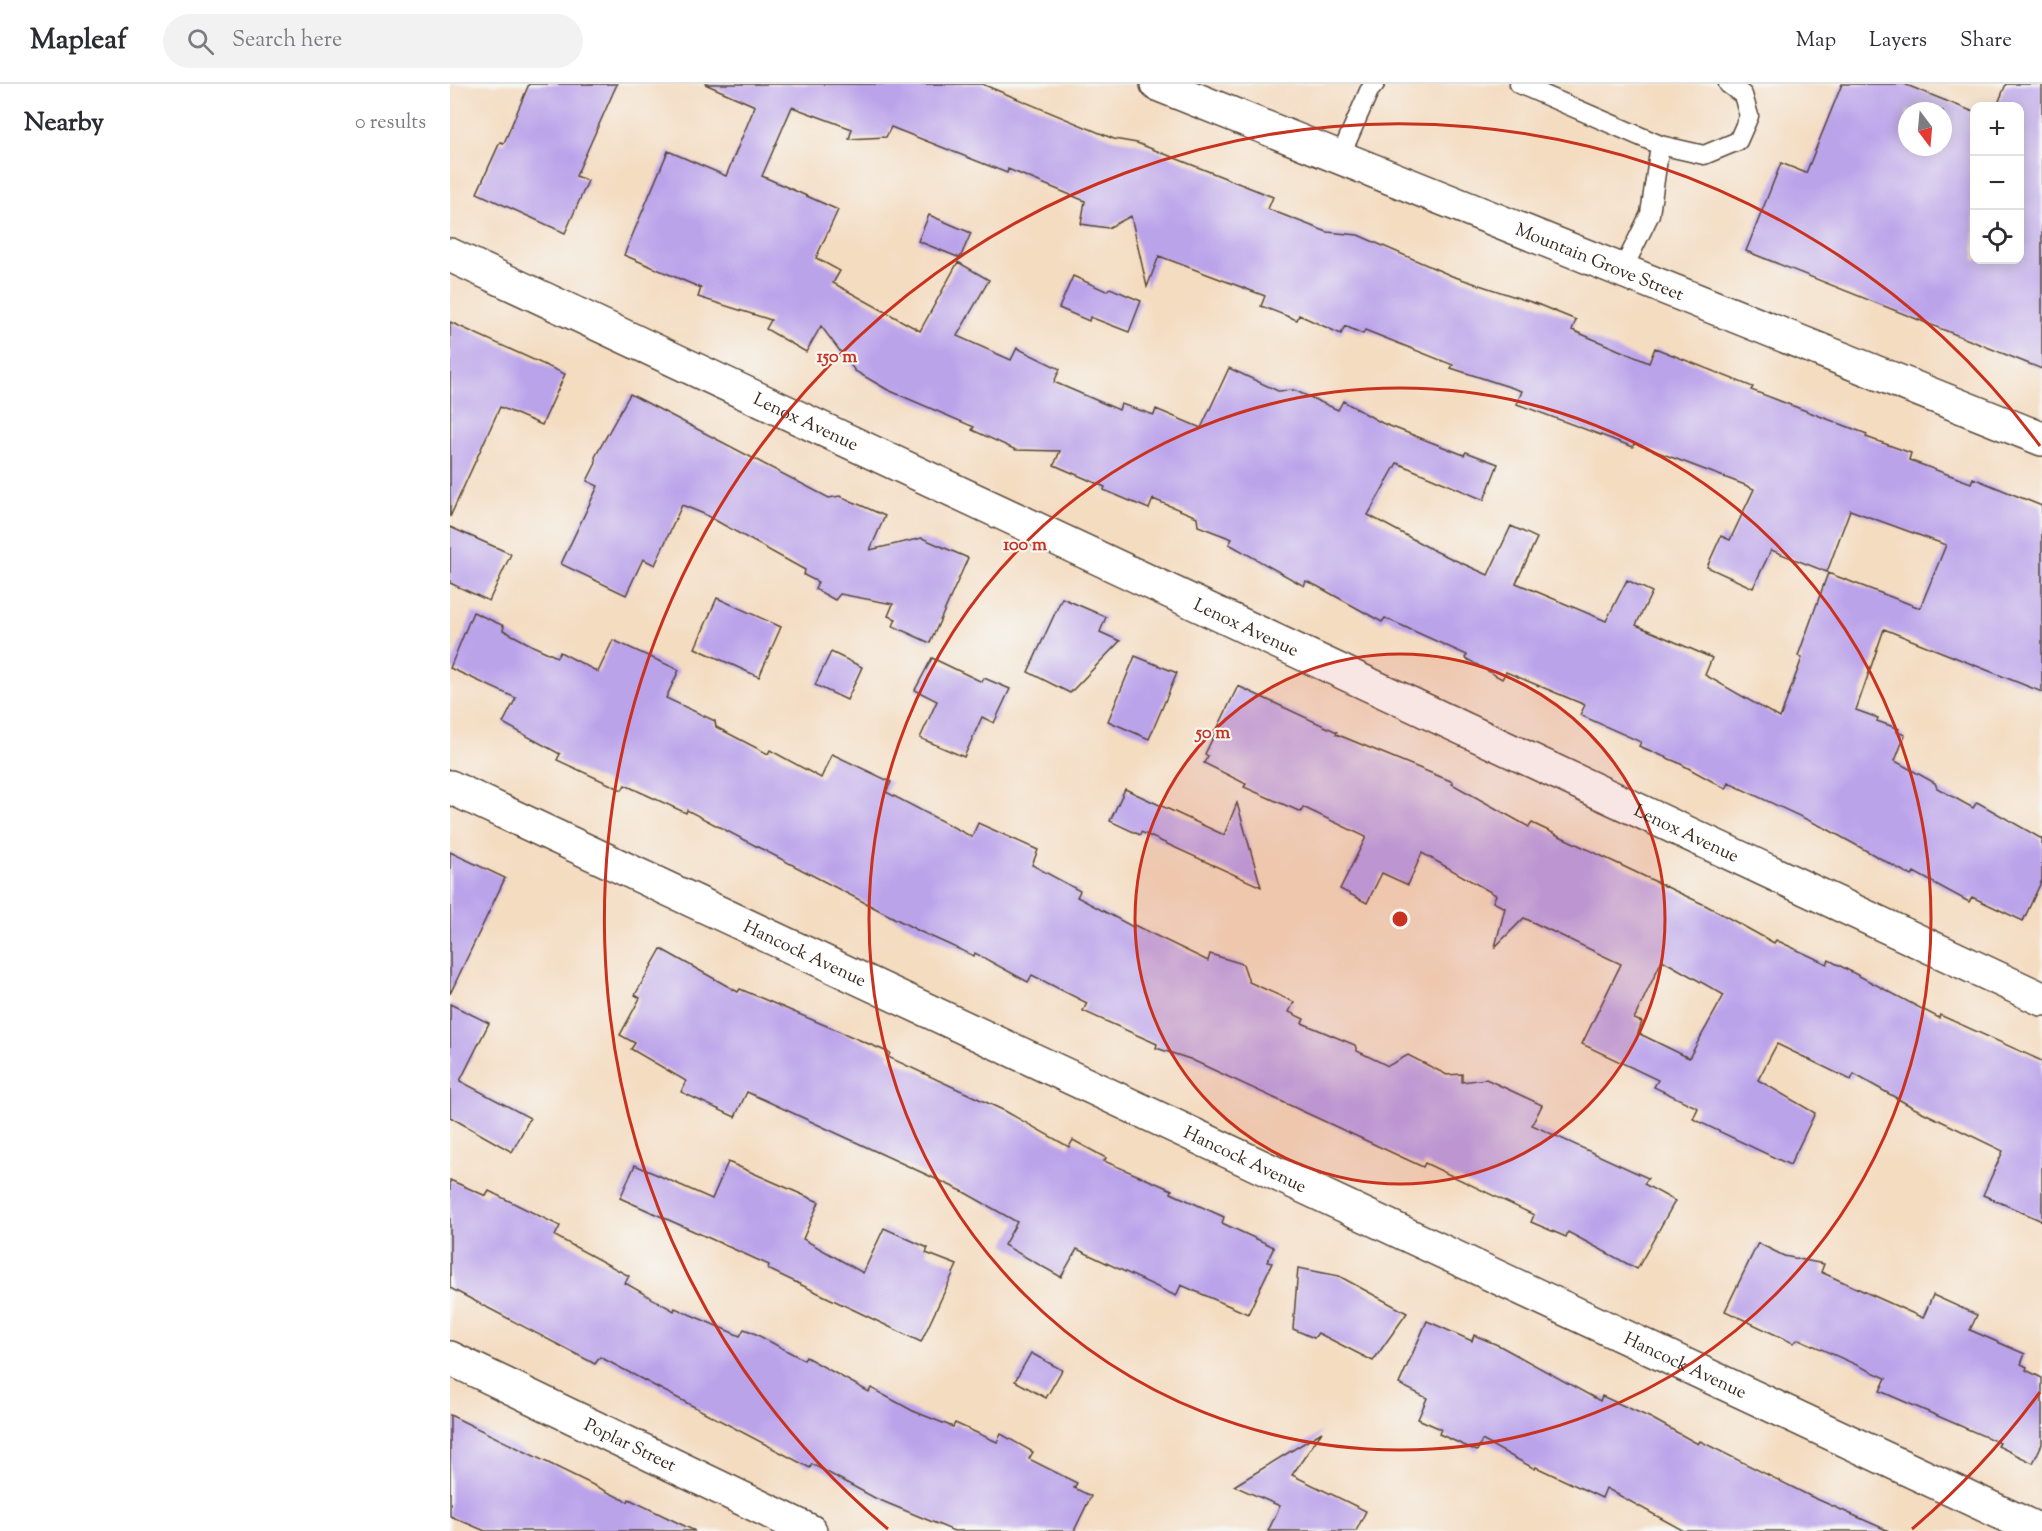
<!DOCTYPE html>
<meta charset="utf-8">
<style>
:root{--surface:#fff;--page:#f2f2f3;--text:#2b2b33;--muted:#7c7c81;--line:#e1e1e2}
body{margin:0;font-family:"Sorts Mill Goudy",serif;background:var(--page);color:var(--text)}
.controls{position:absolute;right:18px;top:18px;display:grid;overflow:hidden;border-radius:12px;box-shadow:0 3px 15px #0003}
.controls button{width:54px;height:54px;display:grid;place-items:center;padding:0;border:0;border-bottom:2px solid var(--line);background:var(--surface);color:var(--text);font:30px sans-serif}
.compass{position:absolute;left:1448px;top:18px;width:54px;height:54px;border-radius:50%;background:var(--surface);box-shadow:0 3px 15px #0003;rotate:164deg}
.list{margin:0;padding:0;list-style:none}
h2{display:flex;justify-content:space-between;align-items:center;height:78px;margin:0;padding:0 24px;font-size:26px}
h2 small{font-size:20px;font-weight:400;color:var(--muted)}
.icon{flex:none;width:33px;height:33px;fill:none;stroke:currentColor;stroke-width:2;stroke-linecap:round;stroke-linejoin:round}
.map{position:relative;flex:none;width:1592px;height:1447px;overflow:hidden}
header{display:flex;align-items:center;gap:36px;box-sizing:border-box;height:84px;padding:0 30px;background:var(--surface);border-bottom:2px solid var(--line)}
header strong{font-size:28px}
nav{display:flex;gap:33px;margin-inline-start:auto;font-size:21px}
.search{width:420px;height:54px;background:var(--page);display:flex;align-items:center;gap:15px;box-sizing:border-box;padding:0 21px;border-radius:33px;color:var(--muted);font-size:22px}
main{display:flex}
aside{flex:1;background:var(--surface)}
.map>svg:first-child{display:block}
.building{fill:#bba3ea;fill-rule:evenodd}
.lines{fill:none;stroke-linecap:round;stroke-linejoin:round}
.service-casing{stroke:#574536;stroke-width:21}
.minor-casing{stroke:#574536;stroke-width:36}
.tertiary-casing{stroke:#574536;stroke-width:36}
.service{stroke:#fff;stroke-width:18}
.minor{stroke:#fff;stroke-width:33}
.tertiary{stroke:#fff;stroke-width:33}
.ring{fill:none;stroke:#c8321e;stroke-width:3}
.labels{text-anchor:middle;stroke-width:4.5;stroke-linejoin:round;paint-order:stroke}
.street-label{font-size:18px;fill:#3b2a1e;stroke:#f6f6f2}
.centre{fill:#c8321e;stroke:#f6f6f2;stroke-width:3}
.ring-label{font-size:18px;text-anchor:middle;font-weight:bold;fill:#c8321e;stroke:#f6f6f2;stroke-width:4.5;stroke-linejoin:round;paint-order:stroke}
</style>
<header>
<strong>Mapleaf</strong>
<div class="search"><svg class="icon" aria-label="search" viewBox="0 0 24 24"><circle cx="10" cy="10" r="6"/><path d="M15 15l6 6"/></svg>Search here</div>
<nav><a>Map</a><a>Layers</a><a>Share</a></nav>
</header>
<main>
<aside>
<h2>Nearby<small>0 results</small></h2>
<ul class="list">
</ul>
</aside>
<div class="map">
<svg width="1592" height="1447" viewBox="0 0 1592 1447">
<rect width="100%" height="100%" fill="#f6f6f2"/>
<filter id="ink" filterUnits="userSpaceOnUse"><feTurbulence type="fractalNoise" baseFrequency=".0167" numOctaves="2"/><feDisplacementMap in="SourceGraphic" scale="12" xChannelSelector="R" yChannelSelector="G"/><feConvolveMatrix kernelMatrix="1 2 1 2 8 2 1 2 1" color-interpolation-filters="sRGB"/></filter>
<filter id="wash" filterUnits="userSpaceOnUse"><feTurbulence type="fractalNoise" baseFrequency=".008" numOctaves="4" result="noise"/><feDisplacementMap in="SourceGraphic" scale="24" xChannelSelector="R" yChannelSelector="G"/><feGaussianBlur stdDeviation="1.35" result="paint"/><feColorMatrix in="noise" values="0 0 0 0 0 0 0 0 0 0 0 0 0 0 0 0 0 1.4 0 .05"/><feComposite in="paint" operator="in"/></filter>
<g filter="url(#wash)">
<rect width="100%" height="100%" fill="#f4dcc1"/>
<g id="blocks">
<!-- building -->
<g class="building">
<path d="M79,0H167L126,92L138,97L115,149L27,109L50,58L54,59Z"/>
<path d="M255,0H532L664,55L687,59L823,113L818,125L877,148L908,151L1002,192L1087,220L1126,236L1122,246L1199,279L1205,264L1303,303L1301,306L1417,350L1416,353L1461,369L1459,376L1521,399L1523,394L1592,422V608L1434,545L1406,626L1428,634L1427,637L1449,645L1447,648L1455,651L1445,677L1485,699L1487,704L1523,724L1527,718L1592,755V796L1573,837L1522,813L1519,818L1464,788L1462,792L1377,745L1279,699L1276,705L1229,679L1189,662L1191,658L1130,631L1135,621L1056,588L1052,595L1015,574L1017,571L935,534L932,538L867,502L856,497L854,502L779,460L782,455L748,442L747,433L703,415L699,425L654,406L655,403L604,381L610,367L566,366L522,346L524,343L438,306L405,287L371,242L356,268L316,245L321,236L248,213L251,204L174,171L218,67L276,92L305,22ZM342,23L402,45L399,55L436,53L441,43L557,89L558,85L635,117L631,140L658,144L681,132L697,203L709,172L815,212L811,222L847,236L849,231L891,250L895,242L913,250L915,246L1003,281L1001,284L1072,307L1067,320L1183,363L1184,359L1295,401L1304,405L1280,456L1271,452L1257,483L1303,504L1321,466L1377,488L1400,426L1496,461L1470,524L1378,489L1348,572L1352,574L1330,634L1255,591L1262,574L1186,541L1202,508L1177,496L1156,537L1066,499L1087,454L1061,442L1038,491L985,467L918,431L947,379L1034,416L1048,380L1016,368L1014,371L932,339L893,317L888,326L844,306L828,307L779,284L751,344L706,325L704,331L671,320L669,326L604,298L610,285L567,264L561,276L507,252L539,196L508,178L470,247L383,199L390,187L366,174L388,126L312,92Z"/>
<path d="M1392,0H1454L1524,28V176H1569V22H1547L1556,0H1592V285L1296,167L1331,79L1356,89ZM1457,27H1493V63H1457Z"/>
<path d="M479,131L521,149L510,174L468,157Z"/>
<path d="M623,192L656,207L660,204L691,217L679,248L640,233L639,237L609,224Z"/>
<path d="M0,238L115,290L92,341L50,323L0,433Z"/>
<path d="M180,310L379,414L390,412L435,432L420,466L472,454L518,474L480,559L443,542L446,535L438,532L443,520L390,510L385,516L365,505L368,498L354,491L355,486L254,430L232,421L205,481L193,475L176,511L111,480L148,402L137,397L146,379L145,373Z"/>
<path d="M0,443L61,470L39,517L0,499Z"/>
<path d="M267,514L331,543L309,593L245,564Z"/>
<path d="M612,514L656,533L650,548L670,557L620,609L578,588Z"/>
<path d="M23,528L54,542L53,546L83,562L107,573L110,568L148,588L163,556L229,586L216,614L265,637L266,643L318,670L320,666L371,694L382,670L441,698L436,708L522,753L528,739L588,766L582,781L630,807L627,813L683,843L684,841L758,877L760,870L793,880L799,898L844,918L839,928L854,935L852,939L905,961L907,967L938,982L958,971L997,991L1012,990V998L1036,995L1092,1021L1082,1041L1198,1094L1194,1100L1225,1117L1187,1185L1118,1148L1116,1153L1081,1138L1084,1131L975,1079L973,1083L740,975L706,964L707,960L633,927L637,919L582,891L578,898L525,869L524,872L471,848L237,726L236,729L175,701L172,706L107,676L110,670L53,639L66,614L0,584Z"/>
<path d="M381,568L412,583L397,616L365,601Z"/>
<path d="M685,572L727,589L699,655L658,637Z"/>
<path d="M482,574L532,598L534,594L560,605L544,639L532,633L514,673L470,654L487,617L465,606Z"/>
<path d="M788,602L887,648L886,650L1003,698L1002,700L1079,743L1082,739L1257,822L1324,859L1326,856L1377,880L1379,876L1489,934L1490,931L1592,977V1137L1533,1111L1553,1067L1464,1024L1404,990L1401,996L1327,960L1308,996L1365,1029L1340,1081L1243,1035L1248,1024L1204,1003L1208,996L1132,960L1171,880L1074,834L1045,863L1055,824L1043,818L1046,811L972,769L958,801L932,789L917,819L890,805L916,753L853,723L851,728L794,703L796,700L754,679L758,672L755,670ZM1212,876L1274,911L1239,974L1188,949L1192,938L1184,935Z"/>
<path d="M675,705L774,751L787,719L811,803L691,748L690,751L660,737Z"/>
<path d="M0,768L55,794L0,910Z"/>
<path d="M211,865L288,908L290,905L440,969L438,973L555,1027L619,1063L623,1056L656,1074L654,1077L722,1106L721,1109L774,1133L772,1139L824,1163L817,1178L822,1179L798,1230L731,1201L726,1212L627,1165L611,1193L554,1161L567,1138L512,1107L297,1008L285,1033L231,1008L236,997L181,965L185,959L170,951L190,914L185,911Z"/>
<path d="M0,920L39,939L10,997L80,1034L62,1068L0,1033Z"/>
<path d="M278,1078L369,1118L353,1155L413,1189L434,1144L478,1164L476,1169L507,1181L471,1258L318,1185L319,1181L170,1114L185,1081L262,1115Z"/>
<path d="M0,1096L36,1112L39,1107L110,1142L105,1152L179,1192L175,1199L224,1227L225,1224L290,1252L294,1245L302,1248L354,1276L356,1273L419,1308L421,1304L463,1327L503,1343L505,1339L547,1358L551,1350L583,1368L579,1375L627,1399L624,1404L641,1412L624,1447H504L425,1414L362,1380L360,1384L150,1273L145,1280L0,1204Z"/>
<path d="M1308,1159L1334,1172L1374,1180L1371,1188L1473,1234L1483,1211L1527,1231L1520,1246L1575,1270L1571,1280L1577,1283L1576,1286L1592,1294V1360L1583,1379L1548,1362L1550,1359L1430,1307L1436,1294L1349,1255L1343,1259L1275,1227Z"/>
<path d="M848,1184L889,1192L957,1229L923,1277L868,1249L864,1254L843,1245Z"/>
<path d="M977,1237L1022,1257L1024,1251L1050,1262L1150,1317L1152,1312L1201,1334L1248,1360L1250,1357L1360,1412L1439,1447H1234L1156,1404L1152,1414L1086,1383L1085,1385L1032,1356L1027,1367L989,1350L991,1345L968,1335L977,1314L949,1300Z"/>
<path d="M581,1269L612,1286L596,1314L565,1297Z"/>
<path d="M0,1331L178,1418L179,1415L245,1447H35L0,1432Z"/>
<path d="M872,1348L842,1391L916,1427L906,1447H818L830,1422L784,1402Z"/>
</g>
</g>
</g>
<g filter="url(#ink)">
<use href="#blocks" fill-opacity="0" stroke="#574536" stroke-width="1.5"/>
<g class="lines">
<defs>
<g id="service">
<path d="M1069,0L1210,61L1200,130L1173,185"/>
<path d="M1210,61L1254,71L1288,57L1299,32L1293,11L1278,0"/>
<path d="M890,73L919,7L925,0"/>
</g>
<g id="minor">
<path id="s1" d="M707,0L1592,355"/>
<path id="s2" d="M0,171L1592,915"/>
<path id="s3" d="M0,1274L360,1447"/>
</g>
<g id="tertiary">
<path id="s4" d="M0,703L1590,1447"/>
</g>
</defs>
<!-- service casing -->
<use href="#service" class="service-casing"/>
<!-- minor casing -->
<use href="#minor" class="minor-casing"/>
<!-- tertiary casing -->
<use href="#tertiary" class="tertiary-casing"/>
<!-- service -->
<use href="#service" class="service"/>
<!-- minor -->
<use href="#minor" class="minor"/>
<!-- tertiary -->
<use href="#tertiary" class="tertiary"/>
</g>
</g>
<!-- distance rings -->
<circle cx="950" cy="835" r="265" fill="#c8321e" fill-opacity=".12"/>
<g class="ring">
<circle cx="950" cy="835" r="265"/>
<circle cx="950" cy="835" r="531"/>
<path d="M1590 1308A796 796 0 0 1 1462 1445M438 1445A796 796 0 1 1 1590 362"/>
</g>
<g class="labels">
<!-- street labels -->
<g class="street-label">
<text dy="6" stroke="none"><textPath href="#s1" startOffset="477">Mountain Grove Street</textPath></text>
<text dy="6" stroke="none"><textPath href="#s2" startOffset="393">Lenox Avenue</textPath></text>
<text dy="6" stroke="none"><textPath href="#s2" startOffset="879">Lenox Avenue</textPath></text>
<text dy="6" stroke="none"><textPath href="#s2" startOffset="1365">Lenox Avenue</textPath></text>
<text dy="6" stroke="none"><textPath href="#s4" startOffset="392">Hancock Avenue</textPath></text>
<text dy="6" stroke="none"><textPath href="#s4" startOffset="878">Hancock Avenue</textPath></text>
<text dy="6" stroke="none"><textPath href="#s4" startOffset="1364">Hancock Avenue</textPath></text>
<text dy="6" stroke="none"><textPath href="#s3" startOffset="200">Poplar Street</textPath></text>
</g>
</g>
<circle cx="950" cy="835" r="9" class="centre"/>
<g class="ring-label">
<text x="387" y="278">150 m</text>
<text x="575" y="466">100 m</text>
<text x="763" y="654">50 m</text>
</g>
</svg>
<div class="controls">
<button>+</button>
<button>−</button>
<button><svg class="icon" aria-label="locate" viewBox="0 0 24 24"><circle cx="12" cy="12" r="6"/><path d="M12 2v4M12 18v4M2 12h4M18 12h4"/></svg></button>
</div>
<svg class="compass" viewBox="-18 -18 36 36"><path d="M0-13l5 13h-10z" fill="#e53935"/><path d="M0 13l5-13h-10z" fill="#7c7c81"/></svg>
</div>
</main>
